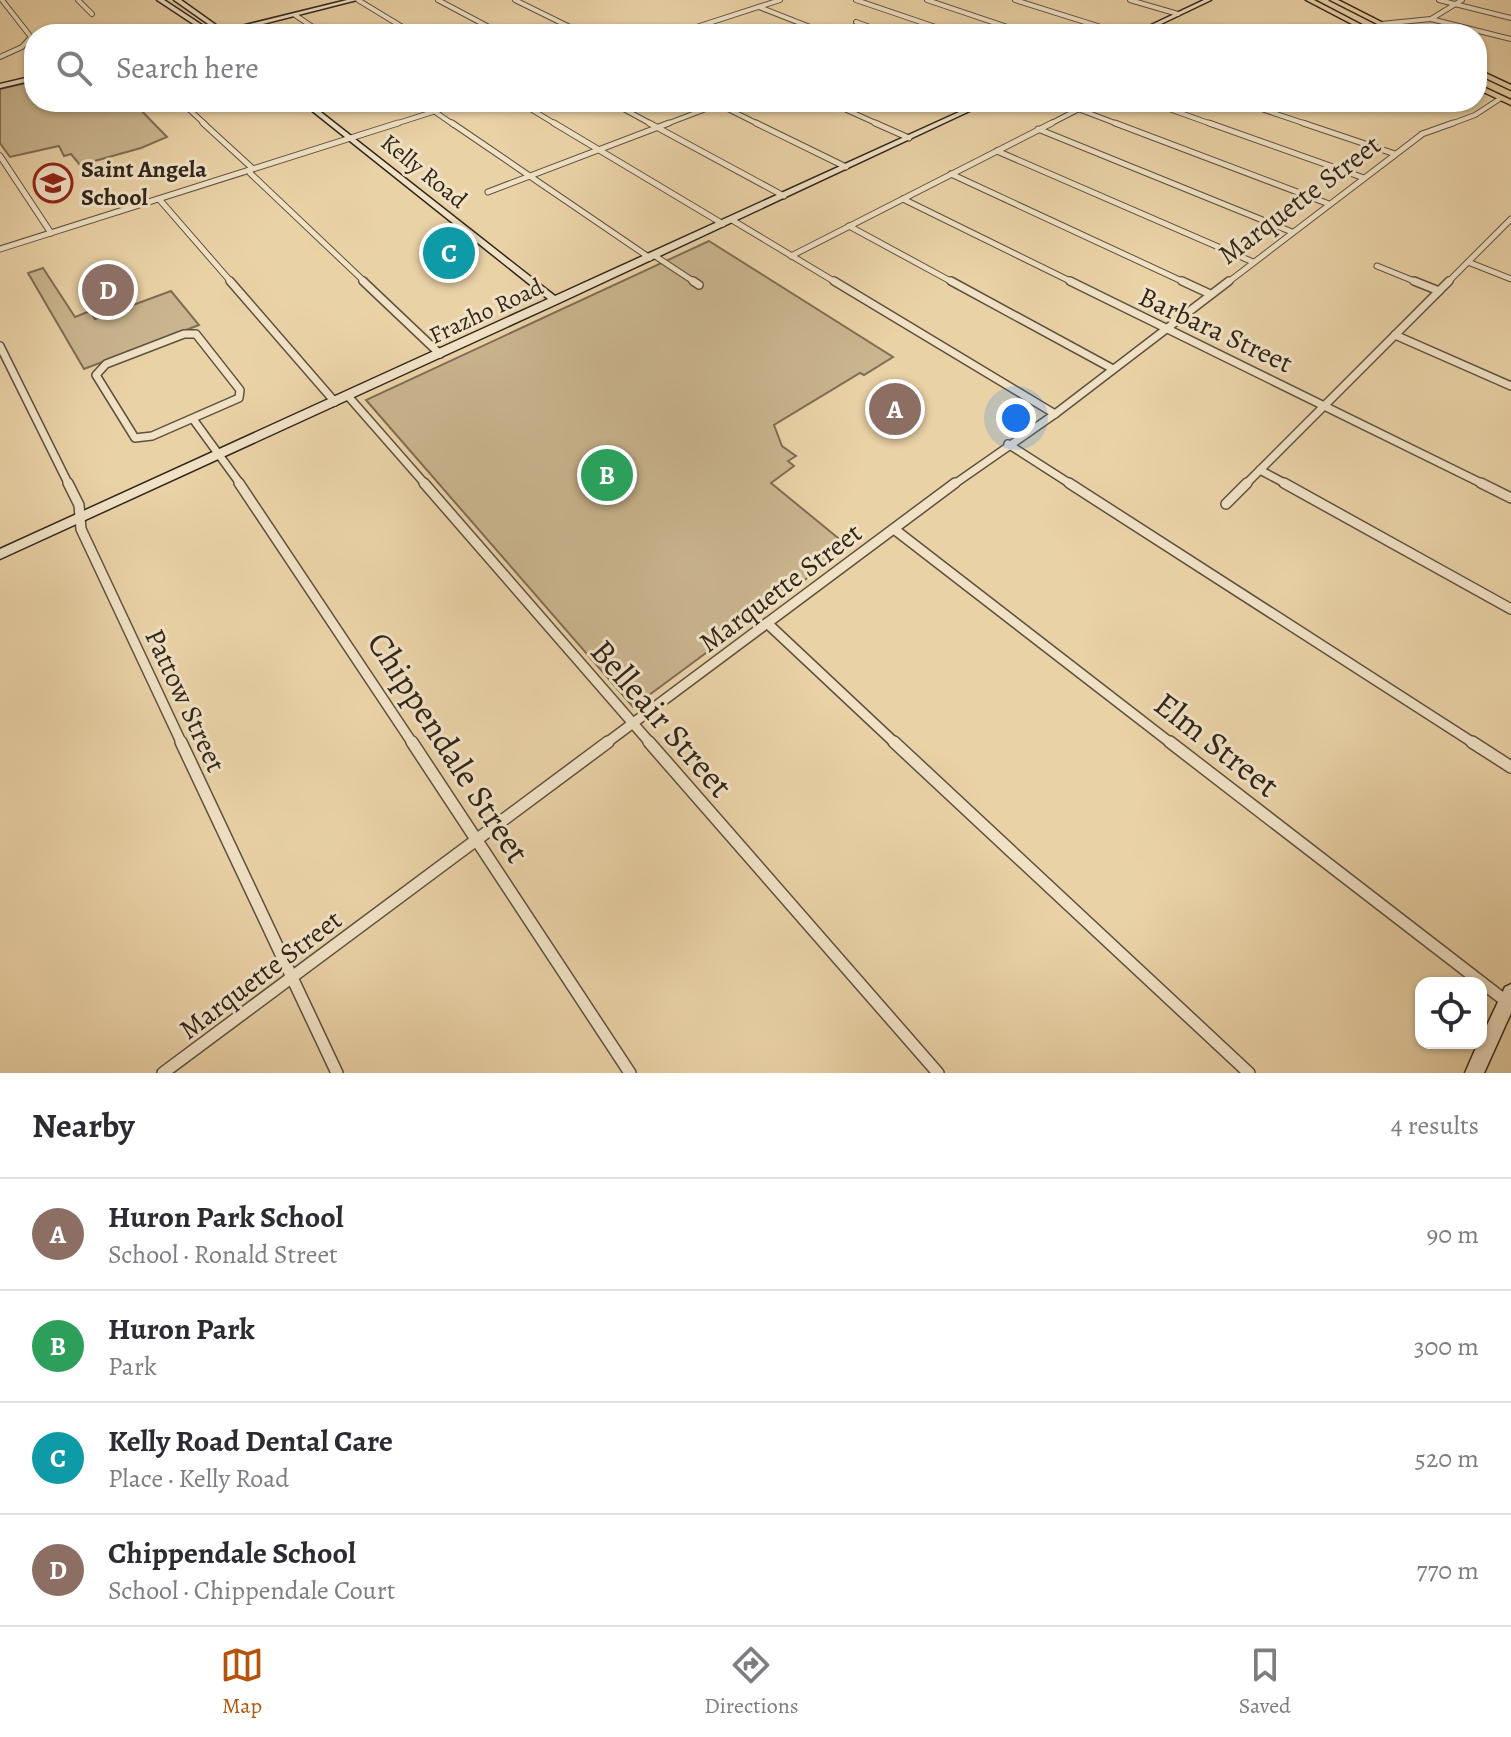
<!DOCTYPE html>
<meta charset="utf-8">
<style>
:root{--surface:#fff;--page:#f7f7f7;--text:#2b2b33;--muted:#7c7c81;--line:#e1e1e2;--accent:#b45309}
body{margin:0;font-family:Alegreya,serif;background:var(--page);color:var(--text)}
.controls{position:absolute;right:24px;bottom:24px;display:grid;overflow:hidden;border-radius:16px;box-shadow:0 2px 6px #0004}
.controls button{width:72px;height:72px;display:grid;place-items:center;padding:0;border:0;border-bottom:2px solid var(--line);background:var(--surface);color:var(--text);font:40px sans-serif}
.you{position:absolute;left:1016px;top:418px;width:28px;height:28px;margin:-20px;border:6px solid #fff;border-radius:50%;background:#1a73e8;box-shadow:0 0 0 12px #1a73e833}
.badge{display:grid;place-items:center;width:52px;height:52px;border-radius:50%;background:var(--accent);color:#fff;font-size:26px;font-weight:700}
.pin{position:absolute;translate:-50% -50%;border:4px solid #fff;box-shadow:0 2px 8px #0006}
.list{margin:0;padding:0;list-style:none}
h2{display:flex;justify-content:space-between;align-items:center;height:104px;margin:0;padding:0 32px;font-size:34px}
h2 small{font-size:26px;font-weight:400;color:var(--muted)}
.list li{display:grid;grid-template-columns:52px 1fr auto;gap:24px;align-items:center;box-sizing:border-box;height:112px;padding:0 32px;border-top:2px solid var(--line)}
.list b{display:block;font-size:30px;white-space:nowrap}
.list p{margin:0;font-size:26px;white-space:nowrap;color:var(--muted)}
.list em{font-size:26px;font-style:normal;color:var(--muted)}
.icon{flex:none;width:44px;height:44px;fill:none;stroke:currentColor;stroke-width:2;stroke-linecap:round;stroke-linejoin:round}
.map{position:relative;flex:none;width:1511px;height:1073px;overflow:hidden}
.search{position:absolute;background:var(--surface);box-shadow:0 2px 6px #0004;left:24px;right:24px;top:24px;height:88px;display:flex;align-items:center;gap:20px;box-sizing:border-box;padding:0 28px;border-radius:32px;color:var(--muted);font-size:30px}
.sheet{height:552px;background:var(--surface)}
nav{display:flex;justify-content:space-around;align-items:center;box-sizing:border-box;height:112px;border-top:2px solid var(--line);background:var(--surface);font-size:22px;color:var(--muted)}
nav a{display:grid;justify-items:center;gap:4px}
nav .on{color:var(--accent)}
.map>svg:first-child{display:block}
.green{fill:#cab58f;stroke:#7d6e56;stroke-width:2}
.lines{fill:none;stroke-linecap:round;stroke-linejoin:round}
.street-far4-casing{stroke:#5e513f;stroke-width:6}
.street-far3-casing{stroke:#5e513f;stroke-width:7}
.street-far2-casing{stroke:#5e513f;stroke-width:10}
.street-far1-casing{stroke:#5e513f;stroke-width:12}
.street-casing{stroke:#5e513f;stroke-width:14}
.secondary-casing{stroke:#30261c;stroke-width:3}
.primary-casing{stroke:#30261c;stroke-width:3}
.street-far4{stroke:#f1e2c6;stroke-width:4}
.street-far3{stroke:#f1e2c6;stroke-width:5}
.street-far2{stroke:#f1e2c6;stroke-width:7}
.street-far1{stroke:#f1e2c6;stroke-width:9}
.street{stroke:#f1e2c6;stroke-width:11}
.secondary{fill:#f1e2c6;fill-rule:evenodd}
.primary{fill:#ead2a7;fill-rule:evenodd}
.labels{text-anchor:middle;stroke-width:6;stroke-linejoin:round;paint-order:stroke}
.far-poi-label{font-size:24px;font-weight:bold;fill:#30261c;stroke:#f1e2c6;text-anchor:start}
.far-street-label{font-size:24px;fill:#30261c;stroke:#f1e2c6}
.street-label{font-size:28px;fill:#30261c;stroke:#f1e2c6}
.near-street-label{font-size:34px;fill:#30261c;stroke:#f1e2c6}
</style>
<div class="map">
<svg width="1511" height="1073" viewBox="0 0 1511 1073">
<rect width="100%" height="100%" fill="#ead2a7"/>
<filter id="stains"><feTurbulence type="fractalNoise" baseFrequency=".0025" numOctaves="4"/><feColorMatrix values="0 0 0 0 .2 0 0 0 0 .09 0 0 0 0 .02 0 0 0 .5 -.17"/></filter>
<radialGradient id="worn" r=".72"><stop offset=".6" stop-color="#630" stop-opacity="0"/><stop offset="1" stop-color="#630" stop-opacity=".3"/></radialGradient>
<!-- green -->
<g class="green">
<path d="M34,81V102H133L167,137L141,148L80,165L71,154L64,156L59,146L10,157L0,143V89Z"/>
<path d="M709,241L893,357L864,375L860,373L774,425L782,446L796,456L788,461L794,466L771,483L849,547L633,707L366,400Z"/>
<path d="M43,268L75,317L90,311L95,319L171,291L199,325L84,369L28,273Z"/>
</g>
<g class="lines">
<defs>
<g id="street-far4">
<path d="M78,0L92,14"/>
<path d="M358,0L414,34"/>
<path d="M438,0L502,34"/>
<path d="M515,0L584,34"/>
<path d="M856,0L956,34"/>
<path d="M927,0L1028,34"/>
<path d="M1015,0L1123,34"/>
<path d="M1130,0L1178,14"/>
<path d="M1439,0L1511,18"/>
<path d="M759,7L828,34"/>
<path d="M295,15L323,34"/>
<path d="M1431,19L1511,39"/>
<path d="M856,22L889,34"/>
<path d="M1381,24L1431,19L1462,0"/>
<path d="M675,34L780,0"/>
<path d="M0,57L22,47L31,37L2,0"/>
<path d="M181,102L206,125"/>
<path d="M421,102L454,125"/>
<path d="M519,102L557,125"/>
<path d="M611,102L653,125"/>
<path d="M829,102L880,125"/>
<path d="M1060,102L1120,125"/>
<path d="M1150,102L1214,125"/>
<path d="M1241,102L1309,125"/>
<path d="M718,104L760,125"/>
<path d="M392,125L464,102"/>
<path d="M664,125L724,102"/>
<path d="M1048,125L1079,109"/>
<path d="M1448,125L1475,115L1501,98"/>
</g>
<g id="street-far3">
<path d="M203,123L251,167L250,173L366,283"/>
<path d="M452,123L650,258"/>
<path d="M554,123L723,224"/>
<path d="M649,123L784,196"/>
<path d="M756,123L846,167"/>
<path d="M875,123L909,138"/>
<path d="M1115,123L1329,204"/>
<path d="M1209,123L1364,178"/>
<path d="M1303,123L1395,154"/>
<path d="M1038,129L1292,232"/>
<path d="M1422,134L1453,123"/>
<path d="M997,151L1253,262"/>
<path d="M0,156L51,233"/>
<path d="M951,174L1186,283"/>
<path d="M488,192L669,123"/>
<path d="M159,199L232,283"/>
<path d="M903,199L1074,283"/>
<path d="M732,220L837,283"/>
<path d="M849,226L954,283"/>
<path d="M0,249L398,123"/>
<path d="M655,256L696,283"/>
<path d="M791,256L1052,123"/>
<path d="M1468,262L1511,279"/>
<path d="M1377,266L1419,283"/>
<path d="M1227,283L1421,135"/>
<path d="M1447,283L1511,219"/>
</g>
<g id="street-far2">
<path d="M230,281L335,402"/>
<path d="M363,281L440,354"/>
<path d="M693,281L699,285"/>
<path d="M834,281L1055,414"/>
<path d="M951,281L1113,369"/>
<path d="M1070,281L1485,485"/>
<path d="M1182,281L1210,294"/>
<path d="M1414,281L1439,291"/>
<path d="M184,334H196L240,390L239,398L152,436L135,438L96,375L106,364Z"/>
<path d="M1395,335L1511,386"/>
<path d="M0,346L69,485"/>
<path d="M348,396L426,485"/>
<path d="M193,419L241,485"/>
<path d="M1008,444L1072,485"/>
<path d="M1260,470L1288,485"/>
<path d="M953,485L1055,414L1229,281"/>
<path d="M1245,485L1449,281"/>
</g>
<g id="street-far1">
<path d="M68,483L79,505L81,529L182,744"/>
<path d="M239,483L413,744"/>
<path d="M424,483L651,744"/>
<path d="M1069,483L1475,744"/>
<path d="M1284,483L1511,609"/>
<path d="M1481,483L1511,498"/>
<path d="M1226,504L1247,483"/>
<path d="M894,529L1172,744"/>
<path d="M767,623L896,744"/>
<path d="M605,744L955,483"/>
</g>
<g id="street">
<path d="M181,742L337,1073"/>
<path d="M412,742L630,1073"/>
<path d="M649,742L938,1073"/>
<path d="M894,742L1249,1073"/>
<path d="M1170,742L1507,1002"/>
<path d="M1472,742L1511,767"/>
<path d="M163,1073L608,742"/>
</g>
<g id="secondary">
<path d="M157,0H164L211,31L217,32L347,0H357L223,34L207,33Z"/>
<path d="M174,0H181L216,25L211,26Z"/>
<path d="M1204,0H1211L1140,34H1132Z"/>
<path d="M34,76V80L0,88V84Z"/>
<path d="M301,102H308L555,296L981,102H989L559,303L0,559V549L548,299Z"/>
<path d="M1511,984V1013L1484,1073H1465L1478,1043H1481V1038L1505,987Z"/>
</g>
<g id="primary">
<path d="M1306,0H1314L1379,34H1371Z"/>
<path d="M1330,0H1338L1405,34H1397Z"/>
<path d="M1477,69L1511,85V90L1477,74Z"/>
<path d="M1477,84L1511,100V105L1477,89Z"/>
</g>
</defs>
<!-- street-far4 casing -->
<use href="#street-far4" class="street-far4-casing"/>
<!-- street-far3 casing -->
<use href="#street-far3" class="street-far3-casing"/>
<!-- street-far2 casing -->
<use href="#street-far2" class="street-far2-casing"/>
<!-- street-far1 casing -->
<use href="#street-far1" class="street-far1-casing"/>
<!-- street casing -->
<use href="#street" class="street-casing"/>
<!-- secondary casing -->
<use href="#secondary" class="secondary-casing"/>
<!-- primary casing -->
<use href="#primary" class="primary-casing"/>
<!-- street-far4 -->
<use href="#street-far4" class="street-far4"/>
<!-- street-far3 -->
<use href="#street-far3" class="street-far3"/>
<!-- street-far2 -->
<use href="#street-far2" class="street-far2"/>
<!-- street-far1 -->
<use href="#street-far1" class="street-far1"/>
<!-- street -->
<use href="#street" class="street"/>
<!-- secondary -->
<use href="#secondary" class="secondary"/>
<!-- primary -->
<use href="#primary" class="primary"/>
</g>
<!-- icons -->
<defs>
<symbol id="school-ring" viewBox="-11 -11 22 22"><circle r="9.5" fill="#f1e2c6" stroke="#8f2418" stroke-width="1.5"/><path d="M0-5L7-2L0 1L-7-2ZM-4 1L0 2.5L4 1V4Q0 6-4 4Z" fill="#8f2418"/></symbol>
</defs>
<g fill-rule="evenodd">
<use href="#school-ring" x="31" y="161" width="44" height="44"/>
</g>
<g class="labels">
<!-- far-poi labels -->
<g class="far-poi-label">
<text x="81" y="177">Saint Angela<tspan x="81" dy="28">School</tspan></text>
</g>
<!-- far-street labels -->
<g class="far-street-label">
<text transform="translate(424 171) rotate(39)" y="8">Kelly Road</text>
<text transform="translate(486 311) rotate(-25)" y="8">Frazho Road</text>
</g>
<!-- street labels -->
<g class="street-label">
<text transform="translate(1299 199) rotate(-37)" y="10">Marquette Street</text>
<text transform="translate(1216 329) rotate(25)" y="10">Barbara Street</text>
<text transform="translate(780 587) rotate(-37)" y="10">Marquette Street</text>
<text transform="translate(186 700) rotate(65)" y="10">Pattow Street</text>
<text transform="translate(260 974) rotate(-37)" y="10">Marquette Street</text>
</g>
<!-- near-street labels -->
<g class="near-street-label">
<text transform="translate(662 718) rotate(49)" y="12">Belleair Street</text>
<text transform="translate(1217 744) rotate(38)" y="12">Elm Street</text>
<text transform="translate(449 747) rotate(57)" y="12">Chippendale Street</text>
</g>
</g>
<rect width="100%" height="100%" filter="url(#stains)"/>
<rect width="100%" height="100%" fill="url(#worn)"/>
</svg>
<div class="controls">
<button><svg class="icon" aria-label="locate" viewBox="0 0 24 24"><circle cx="12" cy="12" r="6"/><path d="M12 2v4M12 18v4M2 12h4M18 12h4"/></svg></button>
</div>
<div class="you"></div>
<div class="pin badge" style="left:895px;top:409px;background:#8d6e63">A</div>
<div class="pin badge" style="left:607px;top:475px;background:#2e9e5b">B</div>
<div class="pin badge" style="left:449px;top:253px;background:#0f9aa8">C</div>
<div class="pin badge" style="left:108px;top:290px;background:#8d6e63">D</div>
<div class="search"><svg class="icon" aria-label="search" viewBox="0 0 24 24"><circle cx="10" cy="10" r="6"/><path d="M15 15l6 6"/></svg>Search here</div>
</div>
<section class="sheet">
<h2>Nearby<small>4 results</small></h2>
<ul class="list">
<li><span class="badge" style="background:#8d6e63">A</span><div><b>Huron Park School</b><p>School · Ronald Street</p></div><em>90 m</em></li>
<li><span class="badge" style="background:#2e9e5b">B</span><div><b>Huron Park</b><p>Park</p></div><em>300 m</em></li>
<li><span class="badge" style="background:#0f9aa8">C</span><div><b>Kelly Road Dental Care</b><p>Place · Kelly Road</p></div><em>520 m</em></li>
<li><span class="badge" style="background:#8d6e63">D</span><div><b>Chippendale School</b><p>School · Chippendale Court</p></div><em>770 m</em></li>
</ul>
</section>
<nav>
<a class="on"><svg class="icon" aria-label="map" viewBox="0 0 24 24"><path d="M3 6l6-2 6 2 6-2v14l-6 2-6-2-6 2zM9 4v14M15 6v14"/></svg>Map</a>
<a><svg class="icon" aria-label="directions" viewBox="0 0 24 24"><path d="M12 3l9 9-9 9-9-9zM9 14v-3h6M13 9l2 2-2 2"/></svg>Directions</a>
<a><svg class="icon" aria-label="saved" viewBox="0 0 24 24"><path d="M7 4h10v16l-5-4-5 4z"/></svg>Saved</a>
</nav>
